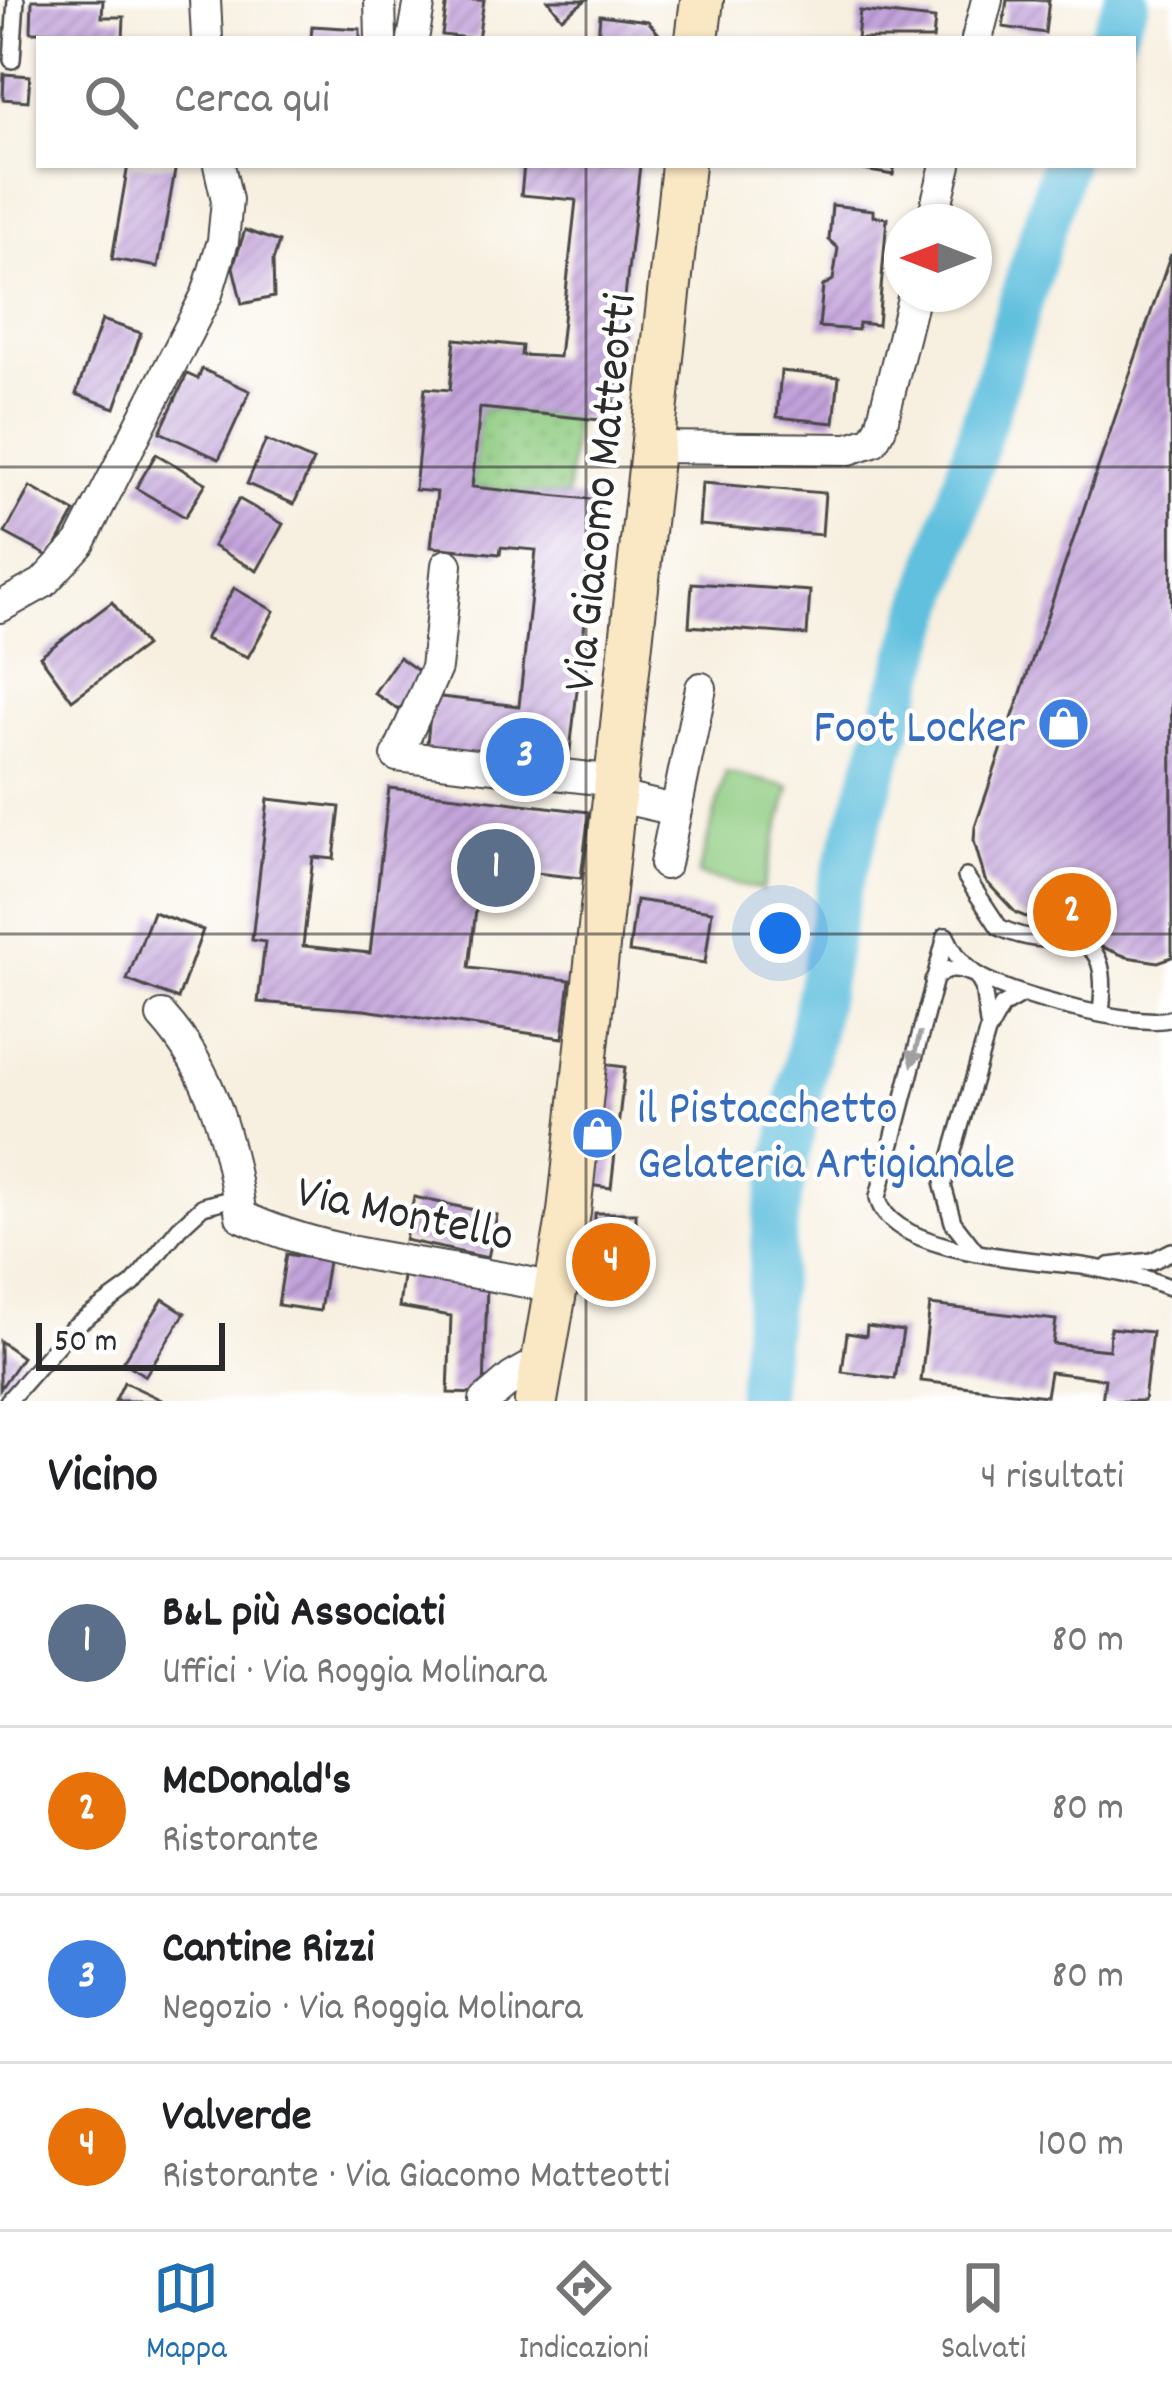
<!DOCTYPE html>
<html lang="it">
<meta charset="utf-8">
<style>
:root{--surface:#fff;--page:#f2f2f2;--text:#202124;--muted:#757577;--line:#e0e0e0;--accent:#1f6fb2}
body{margin:0;font-family:Dekko,sans-serif;background:var(--page);color:var(--text)}
.compass{position:absolute;left:884px;top:204px;width:108px;height:108px;border-radius:50%;background:var(--surface);box-shadow:0 3px 9px #0004;rotate:270deg}
.scale{position:absolute;left:36px;bottom:30px;width:189px;box-sizing:border-box;padding-left:12px;border:6px solid #2b2b2b;border-top:0;font-size:33px;line-height:42px;white-space:nowrap;color:#2b2b2b;-webkit-text-stroke:9px #fff;paint-order:stroke}
.you{position:absolute;left:780px;top:933px;width:42px;height:42px;margin:-30px;border:9px solid #fff;border-radius:50%;background:#1a73e8;box-shadow:0 0 0 18px #1a73e833}
.badge{display:grid;place-items:center;width:78px;height:78px;border-radius:50%;background:var(--accent);color:#fff;font-size:39px;font-weight:700}
.pin{position:absolute;translate:-50% -50%;border:6px solid #fff;box-shadow:0 3px 12px #0006}
.list{margin:0;padding:0;list-style:none}
h2{display:flex;justify-content:space-between;align-items:center;height:156px;margin:0;padding:0 48px;font-size:51px}
h2 small{font-size:39px;font-weight:400;color:var(--muted)}
.list li{display:grid;grid-template-columns:78px 1fr auto;gap:36px;align-items:center;box-sizing:border-box;height:168px;padding:0 48px;border-top:3px solid var(--line)}
.list b{display:block;font-size:45px;white-space:nowrap}
.list p{margin:0;font-size:39px;white-space:nowrap;color:var(--muted)}
.list em{font-size:39px;font-style:normal;color:var(--muted)}
.icon{flex:none;width:66px;height:66px;fill:none;stroke:currentColor;stroke-width:2;stroke-linecap:round;stroke-linejoin:round}
.map{position:relative;flex:none;width:1172px;height:1401px;overflow:hidden}
.search{position:absolute;background:var(--surface);box-shadow:0 3px 9px #0004;left:36px;right:36px;top:36px;height:132px;display:flex;align-items:center;gap:30px;box-sizing:border-box;padding:0 42px;border-radius:0px;color:var(--muted);font-size:45px}
.sheet{height:828px;background:var(--surface)}
nav{display:flex;justify-content:space-around;align-items:center;box-sizing:border-box;height:168px;border-top:3px solid var(--line);background:var(--surface);font-size:33px;color:var(--muted)}
nav a{display:grid;justify-items:center;gap:6px}
nav .on{color:var(--accent)}
.map>svg:first-child{display:block}
.green{fill:url(#green-dots);stroke:#5e7c56;stroke-width:3}
.pitch{fill:#90cc82;stroke:#5e7c56;stroke-width:3}
.lines{fill:none;stroke-linecap:round;stroke-linejoin:round}
.river{stroke:#60c0de;stroke-width:45}
.building{fill:url(#building-hatch)}
.lane-casing{stroke:#4a4846;stroke-width:20}
.street-casing{stroke:#4a4846;stroke-width:34}
.secondary-casing{stroke:#4a4846;stroke-width:46}
.lane{stroke:#fff;stroke-width:15}
.street{stroke:#fff;stroke-width:30}
.secondary{stroke:#fae7c3;stroke-width:42}
.oneway{fill:#a0a0a0}
.grid{fill:none;stroke:#2b2b2b;stroke-width:3;stroke-opacity:0.55}
.labels{text-anchor:middle;stroke-width:9;stroke-linejoin:round;paint-order:stroke}
.street-label{font-size:48px;fill:#2b2b2b;stroke:#fff}
.shop-label{font-size:48px;fill:#366cbe;stroke:#fff;text-anchor:end}
</style>
<div class="map">
<svg width="1172" height="1401" viewBox="0 0 1172 1401">
<defs>
<pattern id="green-dots" width="8" height="8" patternUnits="userSpaceOnUse" patternTransform="scale(3)"><rect width="8" height="8" fill="#90cc82"/><path d="M2 2h.1M6 6h.1" fill="none" stroke="#7caf70" stroke-width="1.8" stroke-linecap="round"/></pattern>
<pattern id="building-hatch" width="6" height="6" patternUnits="userSpaceOnUse" patternTransform="scale(3)"><rect width="6" height="6" fill="#c3a3db"/><path d="M-1 1l2-2M0 6l6-6M5 7l2-2" fill="none" stroke="#9f85b2"/></pattern>
</defs>
<rect width="100%" height="100%" fill="#fff"/>
<filter id="ink" filterUnits="userSpaceOnUse"><feTurbulence type="fractalNoise" baseFrequency=".00833" numOctaves="2"/><feDisplacementMap in="SourceGraphic" scale="24" xChannelSelector="R" yChannelSelector="G"/><feConvolveMatrix kernelMatrix="1 2 1 2 8 2 1 2 1" color-interpolation-filters="sRGB"/></filter>
<filter id="wash" filterUnits="userSpaceOnUse"><feTurbulence type="fractalNoise" baseFrequency=".004" numOctaves="4" result="noise"/><feDisplacementMap in="SourceGraphic" scale="48" xChannelSelector="R" yChannelSelector="G"/><feGaussianBlur stdDeviation="2.7" result="paint"/><feColorMatrix in="noise" values="0 0 0 0 0 0 0 0 0 0 0 0 0 0 0 0 0 1.4 0 .05"/><feComposite in="paint" operator="in"/></filter>
<g filter="url(#wash)">
<rect width="100%" height="100%" fill="#f7efdf"/>
<!-- green -->
<path class="green" d="M480,408L575,417L567,497L472,487Z"/>
<!-- pitch -->
<path class="pitch" d="M726,772L790,787L762,890L698,875Z"/>
<g class="lines">
<!-- river -->
<g class="river">
<path d="M1110,39L1127,0"/>
<path d="M758,1401L776,1216L839,889L1063,165"/>
</g>
</g>
<g id="blocks">
<!-- building -->
<g class="building">
<path d="M32,0H103L102,17H124L123,39H51V32H31Z"/>
<path d="M447,0H484L478,39L442,35Z"/>
<path d="M548,0H586L562,18Z"/>
<path d="M1007,0H1049L1045,33L1003,27Z"/>
<path d="M860,11L935,19L933,39H857Z"/>
<path d="M600,15L648,21L663,39H598Z"/>
<path d="M312,26L360,29V39H311Z"/>
<path d="M4,74L30,76L28,101L3,99Z"/>
<path d="M128,165H176L158,267L112,259Z"/>
<path d="M524,165H640L611,421L480,408L472,487L599,500L568,768L426,753L432,696L519,706L536,550L501,547L500,554L431,547L437,492L415,490L425,388L450,390L455,339L522,346L521,355L559,357L576,200L521,195Z"/>
<path d="M835,165H895L893,175Z"/>
<path d="M832,205L873,210V216L887,218L878,325L859,323L858,330L819,327L823,286L833,280L838,248L829,240Z"/>
<path d="M245,230L279,242L273,261L274,297L242,304L233,267Z"/>
<path d="M1171,254L1172,957L1158,962L1127,957L1016,913L985,880L974,841L975,827Z"/>
<path d="M102,320L141,333L115,408L76,394Z"/>
<path d="M202,369L250,391L219,459L160,432L187,374L198,379Z"/>
<path d="M781,371L839,377L834,423L777,417Z"/>
<path d="M266,440L313,461L294,504L247,484Z"/>
<path d="M156,454L206,483L185,517L136,488Z"/>
<path d="M702,483L825,493L822,535L699,525Z"/>
<path d="M30,487L75,512L50,557L5,533Z"/>
<path d="M239,499L283,524L257,571L213,546Z"/>
<path d="M692,583L810,591L807,635L689,626Z"/>
<path d="M234,588L274,611L248,657L205,639Z"/>
<path d="M112,602L145,646L72,700L40,656Z"/>
<path d="M399,657L424,675L399,710L374,693Z"/>
<path d="M389,788L589,812L581,878L481,867L469,968L570,980L563,1038L364,1010L258,1002L265,942L252,940L268,799L340,807L334,859L313,857L303,946L370,953Z"/>
<path d="M636,900L712,911L705,963L629,952Z"/>
<path d="M153,912L203,930L178,999L127,980Z"/>
<path d="M594,1063L625,1067L611,1188L580,1184Z"/>
<path d="M414,1197L497,1215L488,1258L405,1240Z"/>
<rect x="595" y="1213" width="41" height="71"/>
<path d="M286,1254L328,1261L320,1311L278,1305Z"/>
<path d="M404,1269L487,1282L484,1394L448,1393L451,1316L399,1307Z"/>
<path d="M163,1299L185,1313L145,1376L123,1361Z"/>
<path d="M930,1305L1056,1320L1053,1344L1109,1350L1110,1328L1152,1332L1144,1401H1102L1105,1379L1050,1372L1046,1396L921,1381Z"/>
<path d="M867,1326L903,1331L895,1379L842,1372L847,1333L866,1336Z"/>
<path d="M0,1341L22,1357L0,1389Z"/>
<path d="M124,1382L164,1401H115Z"/>
</g>
</g>
</g>
<g filter="url(#ink)">
<use href="#blocks" fill-opacity="0" stroke="#4a4846" stroke-width="3"/>
<g class="lines">
<defs>
<g id="lane">
<path d="M12,60L16,0"/>
<path d="M966,877L999,927C1058,958 1113,909 1101,1013"/>
<path d="M946,936L878,1197C887,1254 1035,1260 1082,1266C1104,1269 1125,1275 1147,1279L1172,1288"/>
<path d="M946,936C952,950 961,963 974,973C1002,994 1141,1030 1172,1018"/>
<path d="M933,981C946,964 958,968 976,975L983,987L988,1024"/>
<path d="M977,1253L953,1222L943,1186L987,1033L1002,1006L1021,995"/>
<path d="M1109,1266L1152,1261L1172,1251"/>
<path d="M8,1401L72,1328L133,1284L179,1228L203,1206L238,1197"/>
</g>
<g id="street">
<path d="M205,0L207,39"/>
<path d="M380,0L381,39"/>
<path d="M413,39L420,0"/>
<path d="M977,39L987,0"/>
<path d="M932,222L946,165"/>
<path d="M652,447L849,449L873,441L881,427L914,294"/>
<path d="M447,565L436,668L397,756L616,781"/>
<path d="M0,607L43,583L80,543L207,294L223,241L227,200L219,165"/>
<path d="M614,796L675,810"/>
<path d="M665,864L701,688"/>
<path d="M162,1016C213,1072 230,1143 241,1216C339,1262 453,1263 557,1289"/>
<path d="M485,1401L513,1377L545,1359"/>
</g>
<g id="secondary">
<path d="M697,39L702,0"/>
<path d="M536,1401L569,1212L683,165"/>
</g>
</defs>
<!-- lane casing -->
<use href="#lane" class="lane-casing"/>
<!-- street casing -->
<use href="#street" class="street-casing"/>
<!-- secondary casing -->
<use href="#secondary" class="secondary-casing"/>
<!-- lane -->
<use href="#lane" class="lane"/>
<!-- street -->
<use href="#street" class="street"/>
<!-- secondary -->
<use href="#secondary" class="secondary"/>
</g>
<!-- one-way arrows -->
<defs><path id="oneway-solid" d="M-6-.8H1V-3.2L6.5 0L1 3.2V.8H-6Z" transform="scale(3)"/></defs>
<use class="oneway" href="#oneway-solid" transform="translate(916 1049) rotate(104)"/>
</g>
<!-- grid -->
<path class="grid" d="M586,0V39M586,165V1401M0,467H1172M0,934H1172"/>
<!-- icons -->
<defs>
<symbol id="shop-disc" viewBox="-11 -11 22 22"><circle r="9.5" fill="#3f7fe0" stroke="#fff"/><path d="M-5-2.5h2.3a2.7 3.5 0 0 1 5.4 0H5L5.5 6h-11ZM-1.5-2.5h3a1.5 2.3 0 0 0-3 0Z" fill="#fff"/></symbol>
</defs>
<g fill-rule="evenodd">
<use href="#shop-disc" x="1034" y="694" width="59" height="59"/>
<use href="#shop-disc" x="568" y="1104" width="59" height="59"/>
</g>
<g class="labels">
<!-- street labels -->
<g class="street-label">
<text transform="translate(596 492) rotate(-84)" y="17">Via Giacomo Matteotti</text>
<text transform="translate(406 1210) rotate(12)" y="17">Via Montello</text>
</g>
<!-- shop labels -->
<g class="shop-label">
<text x="1025" y="741">Foot Locker</text>
<text x="637" y="1122" text-anchor="start">il Pistacchetto<tspan x="637" dy="55">Gelateria Artigianale</tspan></text>
</g>
</g>
</svg>
<svg class="compass" viewBox="-18 -18 36 36"><path d="M0-13l5 13h-10z" fill="#e53935"/><path d="M0 13l5-13h-10z" fill="#757577"/></svg>
<div class="scale">50 m</div>
<div class="you"></div>
<div class="pin badge" style="left:496px;top:868px;background:#5c6f8a">1</div>
<div class="pin badge" style="left:1072px;top:912px;background:#e8710a">2</div>
<div class="pin badge" style="left:525px;top:757px;background:#3f7fe0">3</div>
<div class="pin badge" style="left:611px;top:1262px;background:#e8710a">4</div>
<div class="search"><svg class="icon" aria-label="search" viewBox="0 0 24 24"><circle cx="10" cy="10" r="6"/><path d="M15 15l6 6"/></svg>Cerca qui</div>
</div>
<section class="sheet">
<h2>Vicino<small>4 risultati</small></h2>
<ul class="list">
<li><span class="badge" style="background:#5c6f8a">1</span><div><b>B&amp;L più Associati</b><p>Uffici · Via Roggia Molinara</p></div><em>80 m</em></li>
<li><span class="badge" style="background:#e8710a">2</span><div><b>McDonald's</b><p>Ristorante</p></div><em>80 m</em></li>
<li><span class="badge" style="background:#3f7fe0">3</span><div><b>Cantine Rizzi</b><p>Negozio · Via Roggia Molinara</p></div><em>80 m</em></li>
<li><span class="badge" style="background:#e8710a">4</span><div><b>Valverde</b><p>Ristorante · Via Giacomo Matteotti</p></div><em>100 m</em></li>
</ul>
</section>
<nav>
<a class="on"><svg class="icon" aria-label="map" viewBox="0 0 24 24"><path d="M3 6l6-2 6 2 6-2v14l-6 2-6-2-6 2zM9 4v14M15 6v14"/></svg>Mappa</a>
<a><svg class="icon" aria-label="directions" viewBox="0 0 24 24"><path d="M12 3l9 9-9 9-9-9zM9 14v-3h6M13 9l2 2-2 2"/></svg>Indicazioni</a>
<a><svg class="icon" aria-label="saved" viewBox="0 0 24 24"><path d="M7 4h10v16l-5-4-5 4z"/></svg>Salvati</a>
</nav>
